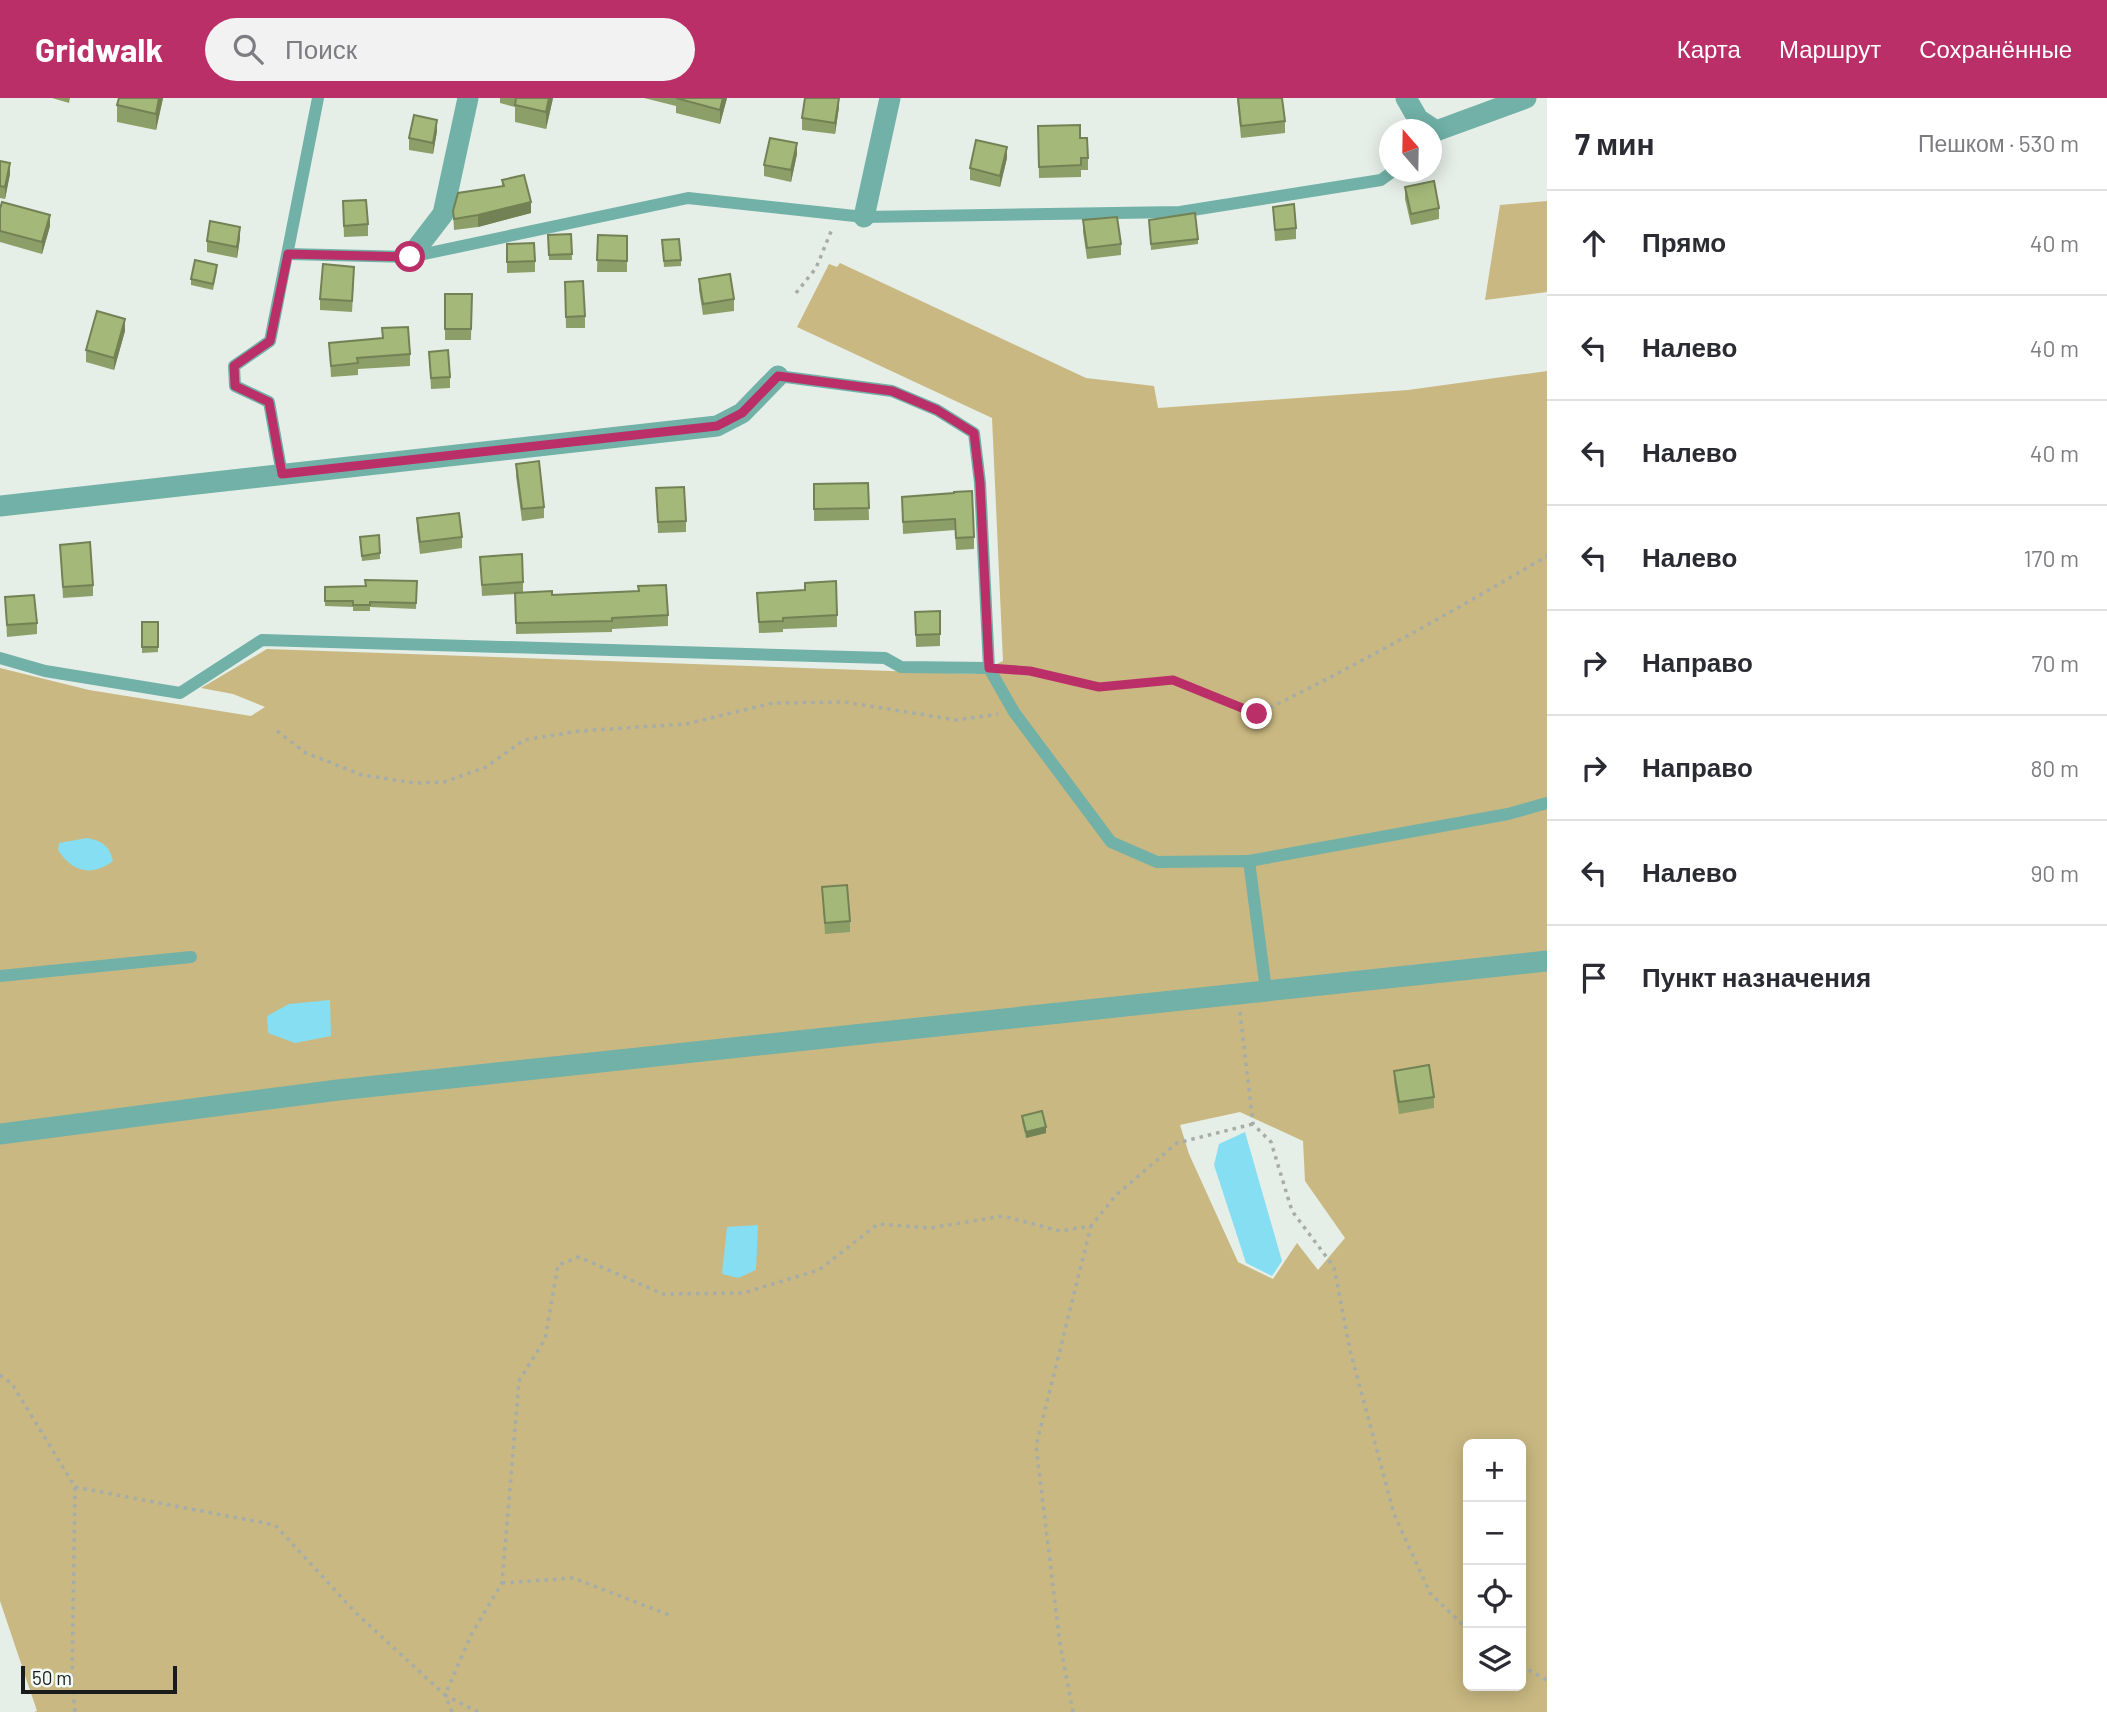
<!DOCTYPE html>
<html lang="ru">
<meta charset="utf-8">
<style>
:root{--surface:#fff;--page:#f2f2f3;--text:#2b2b33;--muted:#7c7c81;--line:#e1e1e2;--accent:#ba2f68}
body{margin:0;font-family:Barlow,sans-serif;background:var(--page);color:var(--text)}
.controls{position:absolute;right:21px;bottom:21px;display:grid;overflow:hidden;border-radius:10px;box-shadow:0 4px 18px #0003}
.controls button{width:63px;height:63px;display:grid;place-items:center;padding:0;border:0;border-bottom:2px solid var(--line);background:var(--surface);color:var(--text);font:35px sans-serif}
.compass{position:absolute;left:1379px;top:21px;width:63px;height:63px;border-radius:50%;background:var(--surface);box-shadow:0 4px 18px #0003;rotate:340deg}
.scale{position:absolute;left:21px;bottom:18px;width:156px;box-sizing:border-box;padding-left:7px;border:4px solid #191c1a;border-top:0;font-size:19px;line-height:24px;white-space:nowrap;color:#191c1a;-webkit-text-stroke:5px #f4fbf6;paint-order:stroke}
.stop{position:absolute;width:21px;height:21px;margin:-16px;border:5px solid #ba2f68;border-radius:50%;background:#fff}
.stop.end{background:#ba2f68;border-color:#fff;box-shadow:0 2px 7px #0008}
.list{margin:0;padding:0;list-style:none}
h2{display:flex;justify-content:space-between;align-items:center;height:91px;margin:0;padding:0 28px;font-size:30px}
h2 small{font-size:23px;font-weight:400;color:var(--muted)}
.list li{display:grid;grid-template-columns:46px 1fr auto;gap:21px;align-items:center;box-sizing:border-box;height:105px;padding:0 28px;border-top:2px solid var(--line)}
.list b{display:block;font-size:26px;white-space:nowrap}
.list em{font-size:23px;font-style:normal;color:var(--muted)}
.icon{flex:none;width:38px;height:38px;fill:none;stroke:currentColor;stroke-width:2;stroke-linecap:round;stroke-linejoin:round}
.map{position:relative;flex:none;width:1547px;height:1614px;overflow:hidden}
header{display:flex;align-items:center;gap:42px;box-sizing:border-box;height:98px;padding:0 35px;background:var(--accent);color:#fff}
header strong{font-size:33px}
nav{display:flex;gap:38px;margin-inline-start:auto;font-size:24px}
.search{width:490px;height:63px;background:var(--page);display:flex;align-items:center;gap:18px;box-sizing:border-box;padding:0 24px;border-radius:38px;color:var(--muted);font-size:26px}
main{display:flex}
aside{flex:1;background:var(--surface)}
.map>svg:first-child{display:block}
.green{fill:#c9b882;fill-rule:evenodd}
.water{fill:#86def3}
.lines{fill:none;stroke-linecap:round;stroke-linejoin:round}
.path{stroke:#a6ada8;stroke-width:3.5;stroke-dasharray:3.5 5;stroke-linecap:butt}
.service{stroke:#71b1a7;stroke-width:12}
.minor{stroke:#71b1a7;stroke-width:21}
.wall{fill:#8d9f68}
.shaded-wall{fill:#738255}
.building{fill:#a4b979;stroke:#738255;stroke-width:2}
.route{stroke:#ba2f68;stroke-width:9}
</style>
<header>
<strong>Gridwalk</strong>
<div class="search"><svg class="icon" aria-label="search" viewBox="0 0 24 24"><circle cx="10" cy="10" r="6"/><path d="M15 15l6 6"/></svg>Поиск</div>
<nav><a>Карта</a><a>Маршрут</a><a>Сохранённые</a></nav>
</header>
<main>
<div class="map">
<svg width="1547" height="1614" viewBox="0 0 1547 1614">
<rect width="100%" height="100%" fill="#e6eee8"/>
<!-- green -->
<g class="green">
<path d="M1547,103V194L1485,202L1500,107Z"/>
<path d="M840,165L1086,280L1154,288L1158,310L1408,292L1547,273V1614H34L37,1613L0,1503V570L89,592L251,618L265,609L233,596L201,590L267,551L976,576L1003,563L992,320L797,229L829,166L837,169ZM1240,1014L1303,1043L1305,1083L1345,1140L1318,1172L1297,1145L1273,1181L1238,1164L1189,1056L1180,1027ZM1468,1346H1521V1588H1468Z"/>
</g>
<!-- water -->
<g class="water">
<path d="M87,740C102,743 109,747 113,763C92,779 72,774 58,752L59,745Z"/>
<path d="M330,902L331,938L295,945L268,935L267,918L289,906Z"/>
<path d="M1245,1034L1282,1163L1272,1178L1246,1165L1214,1067L1219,1046Z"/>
<path d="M758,1127L756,1172L738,1180L722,1176L727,1129Z"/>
</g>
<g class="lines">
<!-- path -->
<g class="path">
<path d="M796,195L816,170L832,131"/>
<path d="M1008,572L1030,573L1099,589L1173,582L1257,616C1356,568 1452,514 1547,458"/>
<path d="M277,633L306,655L362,677L415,685L444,684L486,669L524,642L579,633L686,626L773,605L845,604L956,622L998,616"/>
<path d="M1240,914L1253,1026L1271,1044L1292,1113L1334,1169L1350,1252L1394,1416L1430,1495L1468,1532"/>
<path d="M0,1277L12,1286L75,1389L72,1583L75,1614"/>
<path d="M75,1389L275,1427L356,1515L445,1597L452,1614"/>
<path d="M502,1485L573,1480L672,1518"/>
<path d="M1521,1568L1547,1582"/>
<path d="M478,1614L445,1597L471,1537L502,1485L519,1283L545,1241L558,1167L579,1159L663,1196L743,1195L819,1172L878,1126L930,1130L1003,1118L1060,1133L1091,1128L1116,1097L1177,1045L1253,1026"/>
<path d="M1073,1614L1060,1546L1036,1348L1091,1128"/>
</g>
<!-- service -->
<g class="service">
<path d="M288,156L410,159L688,100L864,119L1180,114L1381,82L1392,74"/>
<path d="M778,278L892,293L937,312L974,335L980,385L989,570L1014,614L1111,744L1157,764L1249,763L1266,892"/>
<path d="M282,376L269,304L235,288L234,268L270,243L318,0"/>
<path d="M0,560L45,573L180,595L262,542L885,560L901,569L989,570"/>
<path d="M1249,763L1508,716L1547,705"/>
<path d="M0,878L191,859"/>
</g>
<!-- minor -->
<g class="minor">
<path d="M1406,0L1418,21L1436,33L1526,0"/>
<path d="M864,119L890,0"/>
<path d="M410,159L443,116L468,0"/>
<path d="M0,408L717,328L742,315L778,278"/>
<path d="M0,1036L338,992L1547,863"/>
</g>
</g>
<!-- wall -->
<g class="wall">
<path d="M52,0H70L69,5Z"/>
<path d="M163,0L156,32L117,24V7Z"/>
<path d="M500,0H553L546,31L515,24V9L500,5Z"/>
<path d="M644,0H727L720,26L676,15V8Z"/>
<path d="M1237,0H1282L1285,23V35L1241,40Z"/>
<path d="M839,9L835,36L802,32V20Z"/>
<path d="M1038,28L1080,40L1088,60V72H1081V79L1039,80Z"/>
<path d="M437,33L433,56L409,52V40Z"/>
<path d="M797,56L791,84L764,78V67Z"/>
<path d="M1007,60L1000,89L970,82V70Z"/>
<path d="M0,63L10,76L5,101L0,100Z"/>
<path d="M502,82L531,115L478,129L454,132L453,113L502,88Z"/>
<path d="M1405,89L1439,110V121L1411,127L1405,101Z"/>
<path d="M1273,109L1296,130V141L1275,143Z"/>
<path d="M0,111L50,128L42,156L0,144Z"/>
<path d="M343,114L368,126V138L344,139Z"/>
<path d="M1083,122L1121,146V157L1087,161L1083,134Z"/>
<path d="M1149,122L1198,141V146L1151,152Z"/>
<path d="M571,136L572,162H549L548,137Z"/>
<path d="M598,137L627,138V174H597Z"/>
<path d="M240,140L237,160L207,154V143Z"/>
<path d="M662,142L681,162V168L664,169Z"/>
<path d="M507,146L535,163V174L507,175Z"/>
<path d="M217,173L213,192L191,187V181Z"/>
<path d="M354,180L352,214L320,212V201Z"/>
<path d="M699,181L734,201V213L703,217L699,192Z"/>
<path d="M565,184L585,218V230H566Z"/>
<path d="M445,196H472L471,242H445Z"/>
<path d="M382,230L410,256V268L358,271V277L331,279L329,245L382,240Z"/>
<path d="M125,233L114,272L86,264V252Z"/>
<path d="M429,254L450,279V290L431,291Z"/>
<path d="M516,366L544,409V420L522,423L516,378Z"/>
<path d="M868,385L869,422L814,423V386Z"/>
<path d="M656,390L686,423V434L658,435Z"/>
<path d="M954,395L974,439V451L956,452L955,432L903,436L902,399Z"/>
<path d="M417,420L462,439V450L420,456L417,431Z"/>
<path d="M360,439L380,455V461L362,463Z"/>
<path d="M60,447L93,487V498L63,500Z"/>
<path d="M480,459L523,484V494L552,497L668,517V528L612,531V534L516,536L515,496L482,498Z"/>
<path d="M365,482L417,483L416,511L370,509V513H353V509L325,508V489L365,488Z"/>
<path d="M757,495L837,517V529L783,531V534L759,535Z"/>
<path d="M5,499L37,525V536L7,539Z"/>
<path d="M940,513V548L916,549L915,514Z"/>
<path d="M142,524H158V554L142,555Z"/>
<path d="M822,789L850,823V834L825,836Z"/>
<path d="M1394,973L1434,999V1010L1399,1016L1394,984Z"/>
<path d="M1022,1018L1046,1035L1026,1040L1022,1024Z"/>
</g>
<!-- shaded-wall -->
<g class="shaded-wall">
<path d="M159,0H163L156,32V16Z"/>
<path d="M549,0H553L546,31V14Z"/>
<path d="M723,0H727L720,26V12Z"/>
<path d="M839,0V9L835,36V25Z"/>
<path d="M437,22V33L433,56V45Z"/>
<path d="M797,45V56L791,84V72Z"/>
<path d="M1007,49V60L1000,89V78Z"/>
<path d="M10,65V76L5,101V89Z"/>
<path d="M531,104V115L478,129V117Z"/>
<path d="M50,117V128L42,156V144Z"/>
<path d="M240,129V140L237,160V149Z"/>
<path d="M125,221V233L114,272V260Z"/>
<path d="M1046,1029V1035L1026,1040V1034Z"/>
</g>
<!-- building -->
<g class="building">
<path d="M119,0H159L156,16L117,7Z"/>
<path d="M516,0H549L546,14L515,7Z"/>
<path d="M676,0H723L720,12Z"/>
<path d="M805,0H839L835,25L802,20Z"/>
<path d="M1238,0H1282L1285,23L1241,28Z"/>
<path d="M414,17L437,22L433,45L409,40Z"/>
<path d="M1080,27V40H1087L1088,60H1081V67L1039,69L1038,28Z"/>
<path d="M770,40L797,45L791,72L764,67Z"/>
<path d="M976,42L1007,49L1000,78L970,70Z"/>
<path d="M0,63L10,65L5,89L0,88Z"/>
<path d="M524,77L531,104L478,117L454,121L453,113L458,95L504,88L502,82Z"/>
<path d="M1434,83L1439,110L1411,116L1405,89Z"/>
<path d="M366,102L368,126L344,128L343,103Z"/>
<path d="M2,104L50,117L42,144L0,133V111Z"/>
<path d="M1294,106L1296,130L1275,132L1273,109Z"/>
<path d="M1195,115L1198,141L1151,146L1149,122Z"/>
<path d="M1117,119L1121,146L1087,150L1083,122Z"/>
<path d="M210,123L240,129L237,149L207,143Z"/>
<path d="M571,136L572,156L549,157L548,137Z"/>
<path d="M598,137L627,138V163L597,162Z"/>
<path d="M679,141L681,162L664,163L662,142Z"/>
<path d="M534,145L535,163L507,164V146Z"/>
<path d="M195,162L217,167L213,186L191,181Z"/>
<path d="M323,166L354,169L352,203L320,201Z"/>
<path d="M730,176L734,201L703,206L699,181Z"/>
<path d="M583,183L585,218L566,219L565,184Z"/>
<path d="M445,196H472L471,231H445Z"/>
<path d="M97,213L125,221L114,260L86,252Z"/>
<path d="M408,229L410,256L357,260L358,265L331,268L329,245L383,240L382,230Z"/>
<path d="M448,252L450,279L431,280L429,254Z"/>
<path d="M539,363L544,409L522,411L516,366Z"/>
<path d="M868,385L869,410L814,411V386Z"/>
<path d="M684,389L686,423L658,424L656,390Z"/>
<path d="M972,393L974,439L956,440L955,421L903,424L902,399L954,395V394Z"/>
<path d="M459,415L462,439L420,444L417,420Z"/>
<path d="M379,437L380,455L362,458L360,439Z"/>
<path d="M90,444L93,487L63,489L60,447Z"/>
<path d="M522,456L523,484L482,487L480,459Z"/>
<path d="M365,482L417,483L416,505L370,504V507H353V503H325V489L366,488Z"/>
<path d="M836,483L837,517L783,520V523L759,524L757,495L805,492V485Z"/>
<path d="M666,487L668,517L612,520V523L516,525L515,495L552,493V497L639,493L638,488Z"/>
<path d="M34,497L37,525L7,527L5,499Z"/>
<path d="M940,513V536L916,537L915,514Z"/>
<rect x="142" y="524" width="16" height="25"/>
<path d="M847,787L850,823L825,825L822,789Z"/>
<path d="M1429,967L1434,999L1399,1004L1394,973Z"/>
<path d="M1042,1013L1046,1029L1026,1034L1022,1018Z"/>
</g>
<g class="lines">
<!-- route -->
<path class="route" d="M410,159L288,156L270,243L234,268L235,288L269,304L282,376L717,328L742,315L778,278L892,293L937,312L974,335L980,385L989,570L1030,573L1099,589L1173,582L1257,616"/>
</g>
</svg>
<div class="controls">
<button>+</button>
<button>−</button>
<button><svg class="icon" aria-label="locate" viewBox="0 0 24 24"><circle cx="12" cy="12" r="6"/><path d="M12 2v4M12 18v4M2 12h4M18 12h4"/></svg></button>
<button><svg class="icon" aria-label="layers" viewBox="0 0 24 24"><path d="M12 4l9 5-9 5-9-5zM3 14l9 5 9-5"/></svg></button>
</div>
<svg class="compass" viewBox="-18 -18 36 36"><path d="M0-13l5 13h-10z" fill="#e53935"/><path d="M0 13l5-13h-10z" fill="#7c7c81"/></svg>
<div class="scale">50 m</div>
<div class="stop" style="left:410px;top:159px"></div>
<div class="stop end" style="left:1257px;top:616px"></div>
</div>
<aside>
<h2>7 мин<small>Пешком · 530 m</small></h2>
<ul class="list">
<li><svg class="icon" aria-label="ahead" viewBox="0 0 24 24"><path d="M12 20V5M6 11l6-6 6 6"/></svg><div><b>Прямо</b></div><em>40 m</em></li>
<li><svg class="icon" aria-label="left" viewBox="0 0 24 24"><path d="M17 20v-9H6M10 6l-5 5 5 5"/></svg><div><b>Налево</b></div><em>40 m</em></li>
<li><svg class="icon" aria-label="left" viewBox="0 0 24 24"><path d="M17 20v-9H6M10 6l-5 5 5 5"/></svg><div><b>Налево</b></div><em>40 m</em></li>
<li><svg class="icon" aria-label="left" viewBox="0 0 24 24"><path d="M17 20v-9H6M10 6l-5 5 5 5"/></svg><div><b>Налево</b></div><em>170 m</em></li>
<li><svg class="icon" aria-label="right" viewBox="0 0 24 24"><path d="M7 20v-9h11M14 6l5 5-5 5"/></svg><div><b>Направо</b></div><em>70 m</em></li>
<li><svg class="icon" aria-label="right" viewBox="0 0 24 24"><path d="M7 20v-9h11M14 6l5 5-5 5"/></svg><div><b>Направо</b></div><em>80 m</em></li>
<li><svg class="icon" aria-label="left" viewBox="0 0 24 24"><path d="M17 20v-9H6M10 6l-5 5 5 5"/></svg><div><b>Налево</b></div><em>90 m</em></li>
<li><svg class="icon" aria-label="arrive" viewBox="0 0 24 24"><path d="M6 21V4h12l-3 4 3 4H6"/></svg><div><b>Пункт назначения</b></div></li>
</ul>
</aside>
</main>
